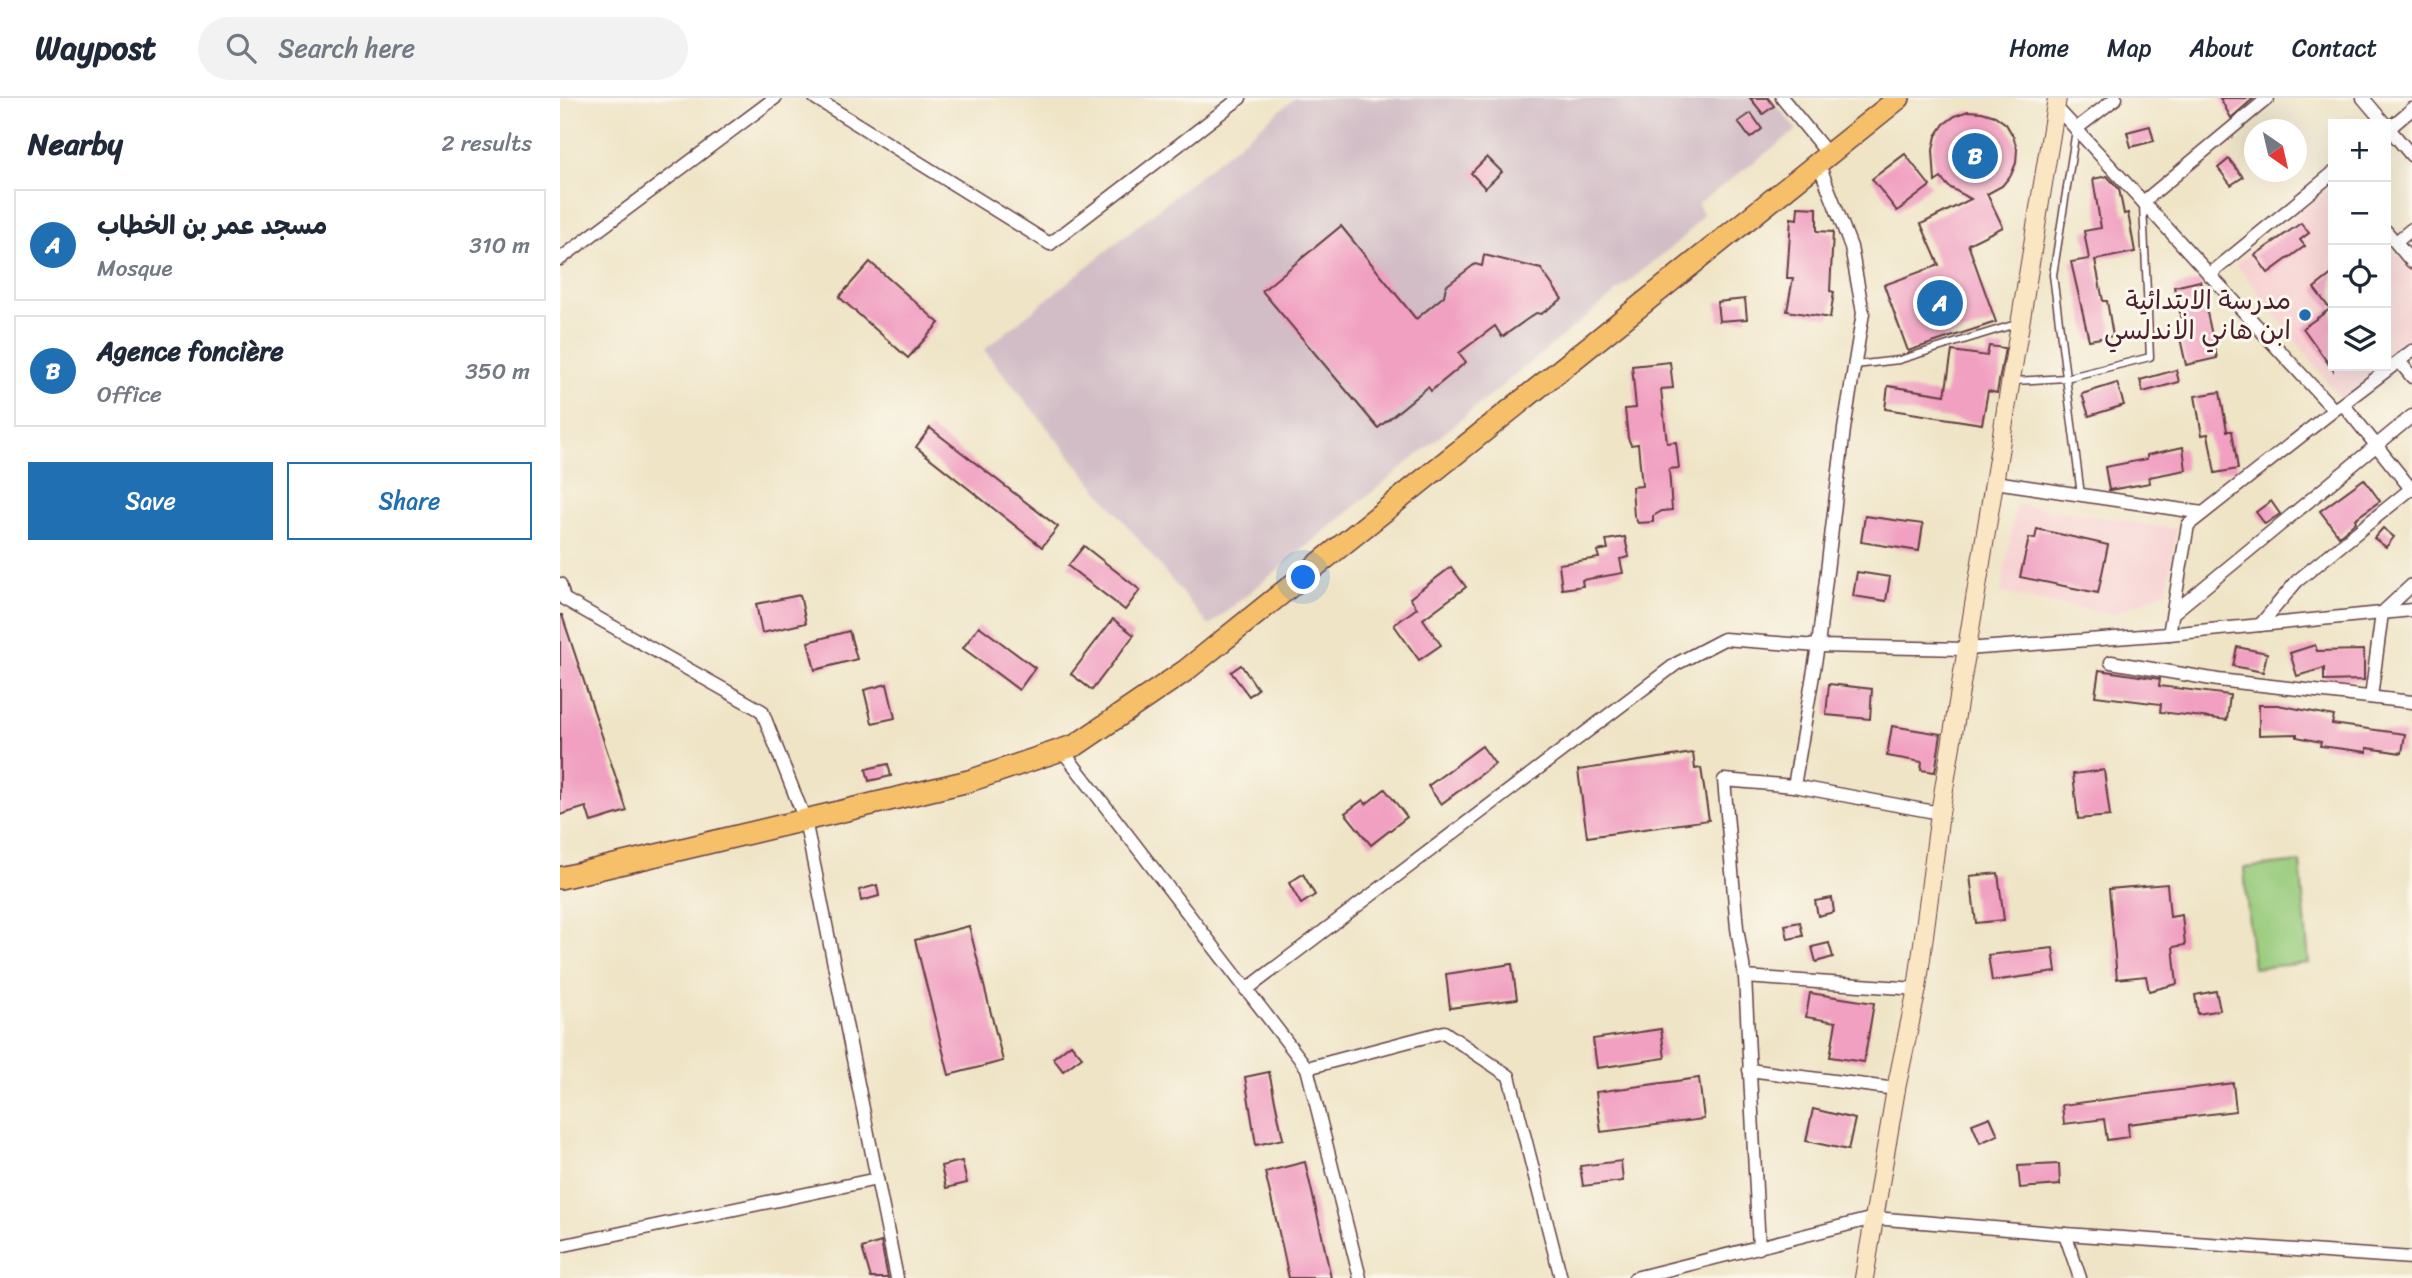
<!DOCTYPE html>
<meta charset="utf-8">
<style>
:root{--surface:#fff;--page:#f2f2f3;--text:#1f2937;--muted:#747a83;--line:#e0e1e3;--accent:#1f6fb2}
body{margin:0;font-family:Sriracha,"Playpen Sans Arabic",sans-serif;background:var(--page);color:var(--text)}
.controls{position:absolute;right:21px;top:21px;display:grid;overflow:hidden;border-radius:0px;box-shadow:0 7px 28px #0002}
.controls button{width:63px;height:63px;display:grid;place-items:center;padding:0;border:0;border-bottom:2px solid var(--line);background:var(--surface);color:var(--text);font:35px sans-serif}
.compass{position:absolute;left:1684px;top:21px;width:63px;height:63px;border-radius:50%;background:var(--surface);box-shadow:0 7px 28px #0002;rotate:146deg}
.you{position:absolute;left:744px;top:480px;width:24px;height:24px;margin:-18px;border:5px solid #fff;border-radius:50%;background:#1a73e8;box-shadow:0 0 0 10px #1a73e833}
.badge{display:grid;place-items:center;width:46px;height:46px;border-radius:50%;background:var(--accent);color:#fff;font-size:23px;font-weight:700}
.pin{position:absolute;translate:-50% -50%;border:4px solid #fff;box-shadow:0 2px 7px #0006}
.list{margin:0;padding:0;list-style:none}
h2{display:flex;justify-content:space-between;align-items:center;height:91px;margin:0;padding:0 28px;font-size:30px}
h2 small{font-size:23px;font-weight:400;color:var(--muted)}
.list li{display:grid;grid-template-columns:46px 1fr auto;gap:21px;align-items:center;box-sizing:border-box;height:112px;margin:0 14px 14px;padding:0 14px;border:2px solid var(--line);border-radius:0px}
.list b{display:block;font-size:26px;white-space:nowrap}
.list p{margin:0;font-size:23px;white-space:nowrap;color:var(--muted)}
.list em{font-size:23px;font-style:normal;color:var(--muted)}
.actions{display:flex;gap:14px;padding:21px 28px}
.actions a{flex:1;padding:16px 0;border:2px solid var(--accent);border-radius:0px;text-align:center;font-size:24px;color:var(--accent)}
.actions .main{background:var(--accent);color:#fff}
.icon{flex:none;width:38px;height:38px;fill:none;stroke:currentColor;stroke-width:2;stroke-linecap:round;stroke-linejoin:round}
.map{position:relative;flex:none;width:1852px;height:1180px;overflow:hidden}
header{display:flex;align-items:center;gap:42px;box-sizing:border-box;height:98px;padding:0 35px;background:var(--surface);border-bottom:2px solid var(--line)}
header strong{font-size:33px}
nav{display:flex;gap:38px;margin-inline-start:auto;font-size:24px}
.search{width:490px;height:63px;background:var(--page);display:flex;align-items:center;gap:18px;box-sizing:border-box;padding:0 24px;border-radius:38px;color:var(--muted);font-size:26px}
main{display:flex}
aside{flex:1;background:var(--surface)}
.map>svg:first-child{display:block}
.built{fill:#f7cfd1}
.industrial{fill:#d2bdc6}
.green{fill:#98cb7b;stroke:#717553;stroke-width:2}
.building{fill:#f1a0c1}
.lines{fill:none;stroke-linecap:round;stroke-linejoin:round}
.service-casing{stroke:#633d42;stroke-width:9}
.minor-casing{stroke:#633d42;stroke-width:15}
.secondary-casing{stroke:#633d42;stroke-width:20}
.primary-casing{stroke:#633d42;stroke-width:24}
.service{stroke:#fff;stroke-width:6}
.minor{stroke:#fff;stroke-width:12}
.secondary{stroke:#fbe6c4;stroke-width:18}
.primary{stroke:#f6c06b;stroke-width:21}
.poi-dot{fill:#1f6fb2;stroke:#fbf7ec;stroke-width:2.5}
.labels{text-anchor:middle;stroke-width:6;stroke-linejoin:round;paint-order:stroke}
.poi-label{font-size:26px;fill:#4a1f2b;stroke:#fbf7ec;text-anchor:end}
</style>
<header>
<strong>Waypost</strong>
<div class="search"><svg class="icon" aria-label="search" viewBox="0 0 24 24"><circle cx="10" cy="10" r="6"/><path d="M15 15l6 6"/></svg>Search here</div>
<nav><a>Home</a><a>Map</a><a>About</a><a>Contact</a></nav>
</header>
<main>
<aside>
<h2>Nearby<small>2 results</small></h2>
<ul class="list">
<li><span class="badge">A</span><div><b>مسجد عمر بن الخطاب</b><p>Mosque</p></div><em>310 m</em></li>
<li><span class="badge">B</span><div><b>Agence foncière</b><p>Office</p></div><em>350 m</em></li>
</ul>
<div class="actions"><a class="main">Save</a><a>Share</a></div>
</aside>
<div class="map">
<svg width="1852" height="1180" viewBox="0 0 1852 1180">
<rect width="100%" height="100%" fill="#fbf7ec"/>
<filter id="ink" filterUnits="userSpaceOnUse"><feTurbulence type="fractalNoise" baseFrequency=".0143" numOctaves="2"/><feDisplacementMap in="SourceGraphic" scale="14" xChannelSelector="R" yChannelSelector="G"/><feConvolveMatrix kernelMatrix="1 2 1 2 8 2 1 2 1" color-interpolation-filters="sRGB"/></filter>
<filter id="wash" filterUnits="userSpaceOnUse"><feTurbulence type="fractalNoise" baseFrequency=".00686" numOctaves="4" result="noise"/><feDisplacementMap in="SourceGraphic" scale="28" xChannelSelector="R" yChannelSelector="G"/><feGaussianBlur stdDeviation="1.57" result="paint"/><feColorMatrix in="noise" values="0 0 0 0 0 0 0 0 0 0 0 0 0 0 0 0 0 1.4 0 .05"/><feComposite in="paint" operator="in"/></filter>
<g filter="url(#wash)">
<rect width="100%" height="100%" fill="#efe4c6"/>
<!-- built -->
<g class="built">
<path d="M1773,88V268H1824L1781,301L1676,166Z"/>
<path d="M1826,143L1852,175V246L1826,267Z"/>
<path d="M1456,406L1616,431L1607,493L1552,517L1441,495Z"/>
</g>
<!-- industrial -->
<path class="industrial" d="M735,0H1210L1237,32L1138,106L1143,116L1126,137L649,528L424,252Z"/>
<!-- green -->
<path class="green" d="M1740,764L1749,865L1693,870L1684,770Z"/>
<g id="blocks">
<!-- building -->
<g class="building">
<path d="M1190,0H1208L1214,8L1203,16Z"/>
<path d="M1660,0H1694L1671,20Z"/>
<path d="M1408,13L1422,14L1435,18L1446,26L1453,38L1457,51L1456,65L1451,77L1442,88L1427,96L1443,129L1408,146L1436,224L1348,253L1324,187L1379,167L1361,126L1411,101L1389,89L1381,80L1375,84L1373,52L1376,38L1384,26L1395,18Z"/>
<path d="M1191,15L1202,31L1190,40L1178,24Z"/>
<path d="M1590,28L1594,43L1571,49L1567,34Z"/>
<path d="M1345,56L1370,88L1337,113L1312,81Z"/>
<path d="M927,59L942,74L925,90L911,75Z"/>
<path d="M1669,61L1683,79L1671,87L1658,70Z"/>
<path d="M1547,78L1559,91L1564,116L1568,115L1575,154L1535,162L1543,203H1547L1553,238L1529,242L1511,164L1529,161L1524,133L1541,130L1533,81Z"/>
<path d="M1238,109L1257,110V133L1273,134L1270,193L1274,194L1270,220L1227,213L1233,180H1227L1231,120L1237,121Z"/>
<path d="M1741,125L1749,135L1740,142L1745,148L1708,175L1695,157Z"/>
<path d="M781,128L856,221L884,198L886,188L915,166L922,168L924,157L981,171L1002,201L981,216L976,215L942,239L935,228L899,255L906,264L871,293L868,289L818,330L702,193Z"/>
<path d="M310,164L379,225L348,260L279,199Z"/>
<path d="M1773,175V272L1743,230L1770,211L1754,190Z"/>
<path d="M1640,183L1657,260L1626,267L1620,240L1626,239L1614,189Z"/>
<path d="M1185,201L1187,221L1159,223L1157,204Z"/>
<path d="M1429,248L1445,250L1437,295L1428,293L1422,326L1325,311L1328,288L1385,297L1392,253L1427,258Z"/>
<path d="M1110,264L1113,290L1101,291L1107,345L1116,344L1119,370L1109,371L1112,412L1102,413L1093,418V424L1078,425L1074,418L1072,389L1082,388L1078,346L1071,347L1068,340L1065,311L1076,310L1072,268Z"/>
<path d="M1616,272L1619,284L1583,294L1580,282Z"/>
<path d="M1557,285L1564,307L1529,318L1522,296Z"/>
<path d="M1660,294L1667,333H1672L1678,371L1655,375L1648,336L1642,337L1635,298Z"/>
<path d="M370,330L498,429L482,449L356,349Z"/>
<path d="M1623,349L1626,372L1589,379L1590,385L1549,392L1545,369L1587,361V357Z"/>
<path d="M1804,381L1820,403L1795,421L1796,424L1779,438L1760,413Z"/>
<path d="M1711,403L1720,416L1705,426L1696,414Z"/>
<path d="M1305,418L1363,426L1359,453L1301,444Z"/>
<path d="M1823,430L1834,439L1826,449L1814,440Z"/>
<path d="M1477,431L1548,447L1538,495L1460,479L1469,440L1475,441Z"/>
<path d="M1065,439L1069,459L1060,461L1063,475L1022,482L1023,488L1002,491L999,466L1039,460L1037,453L1048,451L1046,442Z"/>
<path d="M524,448L580,492L565,512L508,468Z"/>
<path d="M891,469L906,489L863,521L881,547L859,562L834,527L857,510L850,500Z"/>
<path d="M1297,474L1330,479L1326,503L1293,498Z"/>
<path d="M240,497L246,525L202,535L196,506Z"/>
<path d="M0,517H2L67,713L31,724L26,709L0,717Z"/>
<path d="M553,521L574,537L532,592L511,576Z"/>
<path d="M419,528L475,570L459,592L403,550Z"/>
<path d="M289,533L297,561L255,572L248,544Z"/>
<path d="M1755,547L1757,553L1804,552V582L1764,583V570L1737,578L1730,555Z"/>
<path d="M1677,549L1707,555L1703,574L1673,568Z"/>
<path d="M681,567L698,591L689,598L671,574Z"/>
<path d="M1539,572L1600,581L1599,588L1670,597L1667,622L1600,614L1601,606L1535,598Z"/>
<path d="M327,586L335,620L312,625L304,592Z"/>
<path d="M1269,586L1312,591L1310,621L1266,617Z"/>
<path d="M1699,607H1718L1774,618L1772,626L1845,636L1842,655L1807,650V654L1760,648L1761,644L1737,639V636L1699,637Z"/>
<path d="M1332,628L1381,636L1375,674L1361,672L1362,664L1327,658Z"/>
<path d="M922,648L935,666L881,706L868,688Z"/>
<path d="M1133,655L1135,671L1141,670L1149,722L1027,739L1018,672Z"/>
<path d="M328,666L331,678L309,683L306,671Z"/>
<path d="M1544,672L1550,718L1518,721L1513,676Z"/>
<path d="M825,691L847,719L811,747L785,715L803,702L806,706Z"/>
<path d="M1438,775L1444,822L1416,825L1410,778Z"/>
<path d="M743,776L755,797L741,806L729,785Z"/>
<path d="M1607,786L1610,819L1622,817L1625,847L1613,849L1617,886L1589,893L1586,878L1557,881L1549,791Z"/>
<path d="M317,787L319,798L301,803L299,792Z"/>
<path d="M1272,800L1274,814L1258,818L1255,803Z"/>
<path d="M1240,824L1243,838L1228,841L1225,827Z"/>
<path d="M409,828L443,963L389,977L355,842Z"/>
<path d="M1269,845L1273,859L1256,864L1252,849Z"/>
<path d="M1493,850L1496,874L1432,883L1428,857Z"/>
<path d="M952,866L957,901L890,910L886,876Z"/>
<path d="M1656,893L1660,912L1638,916L1635,897Z"/>
<path d="M1250,895L1314,905L1304,964L1270,959L1276,924L1246,919Z"/>
<path d="M1101,931L1105,960L1037,970L1033,941Z"/>
<path d="M511,946L522,959L503,973L493,960Z"/>
<path d="M709,974L723,1041L696,1047L685,979Z"/>
<path d="M1139,980L1144,1021L1041,1034L1036,994Z"/>
<path d="M1673,985L1676,1013L1568,1026L1569,1039L1547,1042L1544,1021L1504,1026L1502,1007Z"/>
<path d="M1253,1011L1295,1021L1288,1052L1246,1043Z"/>
<path d="M1430,1019L1438,1037L1420,1045L1412,1026Z"/>
<path d="M402,1063L407,1085L386,1090L381,1068Z"/>
<path d="M1061,1063L1063,1083L1023,1088L1020,1068Z"/>
<path d="M745,1064L761,1133L771,1180H729L723,1152L705,1074Z"/>
<path d="M1499,1066L1500,1087L1460,1090L1458,1068Z"/>
<path d="M321,1144L328,1180H311L302,1150Z"/>
</g>
</g>
</g>
<g filter="url(#ink)">
<use href="#blocks" fill-opacity="0" stroke="#633d42" stroke-width="2"/>
<g class="lines">
<defs>
<g id="service">
<path d="M1516,32L1493,177L1521,397"/>
<path d="M1295,267L1339,262L1459,225"/>
<path d="M1454,283L1506,280L1590,259L1583,107"/>
</g>
<g id="minor">
<path d="M255,0L490,146L680,0"/>
<path d="M1222,0L1268,56"/>
<path d="M1803,0L1825,26"/>
<path d="M1495,8L1774,312L1628,427L1609,536"/>
<path d="M1826,27L1852,58"/>
<path d="M1516,31L1556,0"/>
<path d="M1826,33L1852,11"/>
<path d="M1583,104L1708,0"/>
<path d="M1826,133L1852,164"/>
<path d="M1836,144L1852,131"/>
<path d="M0,161L215,0"/>
<path d="M1649,177L1773,75"/>
<path d="M1852,253L1839,263L1852,279"/>
<path d="M1783,306L1852,392"/>
<path d="M1777,310L1839,263"/>
<path d="M1435,384L1643,415"/>
<path d="M0,486L4,501L202,613L245,722L337,1180"/>
<path d="M1613,515L1852,318"/>
<path d="M1700,527L1737,483L1852,390"/>
<path d="M1551,564L1658,582L1852,604"/>
<path d="M1811,599L1822,515L1852,487"/>
<path d="M502,652L747,970L800,1180"/>
<path d="M1234,688L1258,548L1284,331L1303,215L1291,149L1258,64"/>
<path d="M1185,879L1357,891"/>
<path d="M686,892L1116,566L1164,541L1258,548L1406,551L1609,536L1852,512"/>
<path d="M747,970L884,934L949,978L1001,1180"/>
<path d="M1189,972L1336,991"/>
<path d="M1505,1136L1520,1180"/>
<path d="M0,1148L317,1081"/>
<path d="M1199,1150L1185,879L1177,830L1164,682L1234,688L1380,715"/>
<path d="M1075,1180L1314,1120L1505,1136L1852,1160"/>
</g>
<path id="secondary" d="M1304,1180L1336,991L1357,891L1380,715L1497,0"/>
<path id="primary" d="M0,780L409,683L516,647L625,573L1339,0"/>
</defs>
<!-- service casing -->
<use href="#service" class="service-casing"/>
<!-- minor casing -->
<use href="#minor" class="minor-casing"/>
<!-- secondary casing -->
<use href="#secondary" class="secondary-casing"/>
<!-- primary casing -->
<use href="#primary" class="primary-casing"/>
<!-- service -->
<use href="#service" class="service"/>
<!-- minor -->
<use href="#minor" class="minor"/>
<!-- secondary -->
<use href="#secondary" class="secondary"/>
<!-- primary -->
<use href="#primary" class="primary"/>
</g>
</g>
<!-- markers -->
<circle class="poi-dot" cx="1745" cy="217" r="7"/>
<g class="labels">
<!-- poi labels -->
<g class="poi-label">
<text x="1731" y="211">مدرسة الابتدائية<tspan x="1731" dy="30">ابن هاني الاندلسي</tspan></text>
</g>
</g>
</svg>
<div class="controls">
<button>+</button>
<button>−</button>
<button><svg class="icon" aria-label="locate" viewBox="0 0 24 24"><circle cx="12" cy="12" r="6"/><path d="M12 2v4M12 18v4M2 12h4M18 12h4"/></svg></button>
<button><svg class="icon" aria-label="layers" viewBox="0 0 24 24"><path d="M12 4l9 5-9 5-9-5zM3 14l9 5 9-5"/></svg></button>
</div>
<svg class="compass" viewBox="-18 -18 36 36"><path d="M0-13l5 13h-10z" fill="#e53935"/><path d="M0 13l5-13h-10z" fill="#747a83"/></svg>
<div class="you"></div>
<div class="pin badge" style="left:1380px;top:205px">A</div>
<div class="pin badge" style="left:1415px;top:58px">B</div>
</div>
</main>
